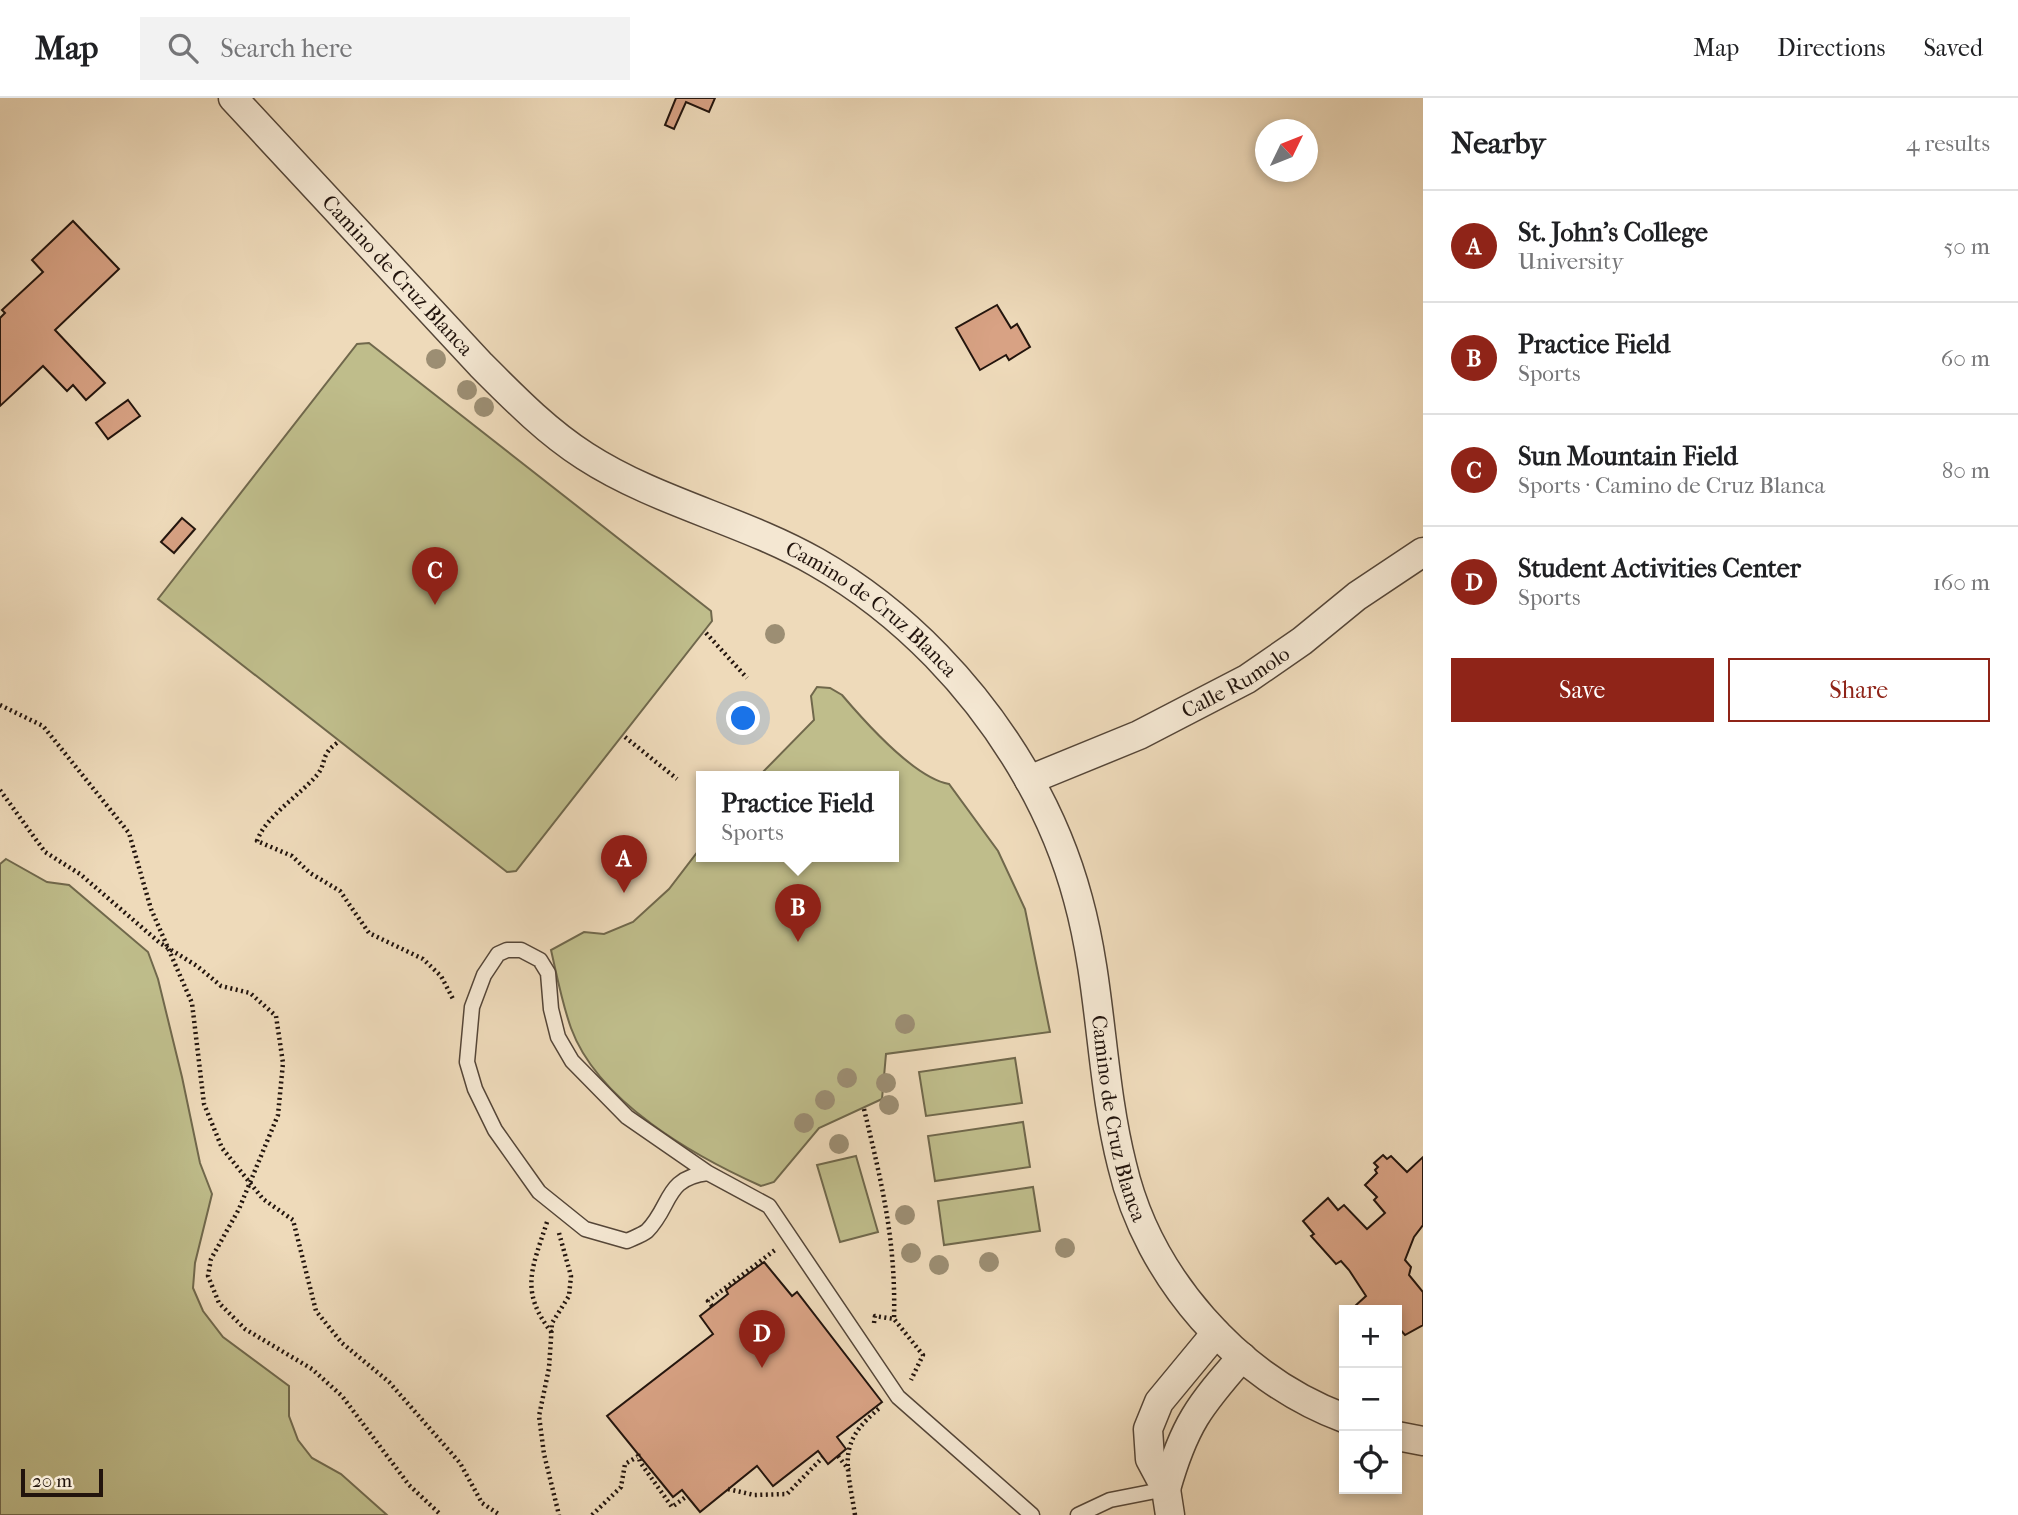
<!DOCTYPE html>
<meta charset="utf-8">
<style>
:root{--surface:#fff;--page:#f2f2f2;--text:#202124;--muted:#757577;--line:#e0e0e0;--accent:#8f2418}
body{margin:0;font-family:"IM FELL French Canon",serif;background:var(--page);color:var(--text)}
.controls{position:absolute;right:21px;bottom:21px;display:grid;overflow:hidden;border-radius:0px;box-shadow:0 4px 10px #0003}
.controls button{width:63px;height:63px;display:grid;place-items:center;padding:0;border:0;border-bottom:2px solid var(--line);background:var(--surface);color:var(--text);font:35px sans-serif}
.compass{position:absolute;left:1255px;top:21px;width:63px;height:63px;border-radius:50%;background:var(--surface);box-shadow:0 4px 10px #0003;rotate:47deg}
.scale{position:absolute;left:21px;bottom:18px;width:82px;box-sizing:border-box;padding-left:7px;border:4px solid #22140d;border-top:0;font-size:19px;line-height:24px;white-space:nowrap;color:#22140d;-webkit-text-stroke:5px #f4e7d2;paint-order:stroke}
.you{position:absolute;left:744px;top:621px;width:24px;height:24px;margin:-18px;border:5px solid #fff;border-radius:50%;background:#1a73e8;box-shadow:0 0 0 10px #1a73e833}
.badge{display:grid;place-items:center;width:46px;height:46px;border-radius:50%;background:var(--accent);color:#fff;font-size:23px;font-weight:700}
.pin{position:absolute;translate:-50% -58px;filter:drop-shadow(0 2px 4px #0008)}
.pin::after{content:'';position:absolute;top:37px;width:24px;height:21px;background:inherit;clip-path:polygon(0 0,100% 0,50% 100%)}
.popup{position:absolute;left:696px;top:673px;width:203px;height:91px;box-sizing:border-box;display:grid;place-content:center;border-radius:0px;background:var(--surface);filter:drop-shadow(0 2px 5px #0005);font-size:23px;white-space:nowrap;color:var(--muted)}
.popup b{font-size:26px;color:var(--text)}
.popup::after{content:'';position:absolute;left:50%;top:100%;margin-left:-14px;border:14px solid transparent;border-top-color:var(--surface)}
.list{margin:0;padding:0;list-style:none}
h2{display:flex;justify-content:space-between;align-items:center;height:91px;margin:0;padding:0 28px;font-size:30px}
h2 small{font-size:23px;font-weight:400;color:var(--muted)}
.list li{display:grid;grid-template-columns:46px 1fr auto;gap:21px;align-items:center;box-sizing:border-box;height:112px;padding:0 28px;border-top:2px solid var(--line)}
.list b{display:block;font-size:26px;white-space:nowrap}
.list p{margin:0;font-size:23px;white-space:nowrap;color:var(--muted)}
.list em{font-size:23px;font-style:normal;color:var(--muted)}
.actions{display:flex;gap:14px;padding:21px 28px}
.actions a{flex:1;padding:16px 0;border:2px solid var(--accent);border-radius:0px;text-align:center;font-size:24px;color:var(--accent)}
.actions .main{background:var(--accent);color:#fff}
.icon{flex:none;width:38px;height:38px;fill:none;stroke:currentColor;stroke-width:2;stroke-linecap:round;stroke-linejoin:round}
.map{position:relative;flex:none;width:1423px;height:1417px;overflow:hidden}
header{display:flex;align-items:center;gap:42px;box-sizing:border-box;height:98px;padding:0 35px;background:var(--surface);border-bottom:2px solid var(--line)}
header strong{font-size:33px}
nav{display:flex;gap:38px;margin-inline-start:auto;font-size:24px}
.search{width:490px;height:63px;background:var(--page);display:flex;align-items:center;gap:18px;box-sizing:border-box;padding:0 24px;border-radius:0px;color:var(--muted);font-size:26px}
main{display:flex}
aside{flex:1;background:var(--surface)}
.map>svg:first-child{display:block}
.green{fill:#bfbd8b;stroke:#70684c;stroke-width:2}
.building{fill:#d8a284;stroke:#22140d;stroke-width:2}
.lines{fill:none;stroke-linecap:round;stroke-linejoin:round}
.lane-casing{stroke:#554638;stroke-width:17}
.street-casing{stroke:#554638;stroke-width:31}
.path{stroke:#22140d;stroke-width:4.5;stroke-dasharray:2 3.5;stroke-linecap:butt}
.lane{stroke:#f4e7d2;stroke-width:14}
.street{stroke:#f4e7d2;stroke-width:28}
.tree{fill:#9c8e73}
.labels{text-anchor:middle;stroke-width:6;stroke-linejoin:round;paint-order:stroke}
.street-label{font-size:21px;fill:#22140d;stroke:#f4e7d2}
</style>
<header>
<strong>Map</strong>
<div class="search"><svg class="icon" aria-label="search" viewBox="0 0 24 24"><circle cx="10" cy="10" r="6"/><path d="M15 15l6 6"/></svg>Search here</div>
<nav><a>Map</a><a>Directions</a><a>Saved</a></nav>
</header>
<main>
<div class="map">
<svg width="1423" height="1417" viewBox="0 0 1423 1417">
<rect width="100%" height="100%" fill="#eedaba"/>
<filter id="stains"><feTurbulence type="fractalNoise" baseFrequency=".00286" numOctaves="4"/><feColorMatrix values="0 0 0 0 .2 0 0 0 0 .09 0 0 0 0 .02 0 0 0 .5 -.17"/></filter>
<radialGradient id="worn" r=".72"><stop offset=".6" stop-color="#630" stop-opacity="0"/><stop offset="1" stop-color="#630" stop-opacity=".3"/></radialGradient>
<!-- green -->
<g class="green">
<path d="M369,245L711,513L712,523L516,773L507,774L158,501L357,246Z"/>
<path d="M817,589L830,590L842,597C865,624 914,680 949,686L998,753L1025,811L1050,934L886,956L882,1001L819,1030L774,1084L761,1088C694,1058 598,1004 571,930C562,905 557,878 551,852L584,834L604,836L633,824L669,791L702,748V758H894V678H759L814,622L811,598Z"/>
<path d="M6,761L47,784L69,787L148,854L158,881L182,979L200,1065L212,1096L195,1165L193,1190L203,1213L223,1239L289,1288V1318L298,1342L312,1360L341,1376L387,1417H0V766Z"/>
<path d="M1015,960L1022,1005L926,1018L919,974Z"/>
<path d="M1023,1024L1030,1069L935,1083L928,1038Z"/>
<path d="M856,1058L878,1134L840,1144L817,1067Z"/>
<path d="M1033,1089L1040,1133L944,1147L938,1103Z"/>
</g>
<!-- building -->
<g class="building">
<path d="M676,0H715L709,14L686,4L674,31L665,27Z"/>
<path d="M73,123L119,171L55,232L105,285L86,302L73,287L67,293L43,268L0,308V220L5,215L2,212L43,174L32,162Z"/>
<path d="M997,207L1011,230L1017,226L1030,249L1009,262L1006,257L980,272L956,230Z"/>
<path d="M128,302L140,318L108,341L96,325Z"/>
<path d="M182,420L195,431L174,455L161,444Z"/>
<path d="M1383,1057L1387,1061L1391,1058L1407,1074L1423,1059V1127L1414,1139L1405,1162L1411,1169L1409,1177L1423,1194V1227L1405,1237L1397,1228V1212H1359L1355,1208L1366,1198L1349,1172L1341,1163L1336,1166L1311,1138L1314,1136L1303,1123L1328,1100L1338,1112L1344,1107L1367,1131L1385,1115L1374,1102L1377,1099L1365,1087L1377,1075L1375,1072L1378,1069L1374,1065Z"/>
<path d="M764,1164L792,1198L797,1194L882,1304L837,1339L846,1351L828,1366L818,1353L773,1388L757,1368L700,1414L682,1392L673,1399L607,1318L713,1236L700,1218L728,1196L726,1192Z"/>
</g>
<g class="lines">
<defs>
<g id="lane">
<path d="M708,1075C664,1080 672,1108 647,1133C642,1137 633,1140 627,1143L585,1131L539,1094L495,1032L475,991L467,964L472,909L484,877L498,856L507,852H521L540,862L548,875L551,911L558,939L572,963L627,1019L708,1075L769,1108L898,1299L1032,1417"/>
<path d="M1078,1417L1110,1402L1166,1391"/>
</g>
<g id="street">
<path id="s1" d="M233,0L481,267C513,299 546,333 585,358C656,404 742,422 816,464C904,514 978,592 1028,680C1049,717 1067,760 1078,801C1102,888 1100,980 1122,1067C1148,1179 1237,1280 1344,1320"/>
<path id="s2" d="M1029,682L1139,637L1247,581L1302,543L1357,498L1423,454"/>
<path d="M1397,1338L1423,1343"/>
<path d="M1166,1391C1184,1327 1199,1308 1242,1259"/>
<path d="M1170,1417L1166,1391L1150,1361L1148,1331L1159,1304L1216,1235"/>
</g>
</defs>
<!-- lane casing -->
<use href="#lane" class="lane-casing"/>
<!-- street casing -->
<use href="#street" class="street-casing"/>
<!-- path -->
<g class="path">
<path d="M706,535L747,580"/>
<path d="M0,607L43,628L129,735L151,811L192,905L204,1006L222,1050L263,1101L293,1122L316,1213L342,1245L389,1284L460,1365L482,1405L500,1417"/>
<path d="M625,639L677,681"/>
<path d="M337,645C320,657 327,665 317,677C300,697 265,719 257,743L292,758L310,775L340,793L369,835L423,861L441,878L453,901"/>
<path d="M0,692L45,754L80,776L160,845L197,868L221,888L250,895L276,918L283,965L278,1017L239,1111L211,1161L208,1178L219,1205L245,1231L312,1271L342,1298L409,1387L441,1417"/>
<path d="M864,1011C882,1086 896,1143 894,1221"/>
<path d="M547,1124C532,1171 519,1193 552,1235"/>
<path d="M559,1135L571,1178L569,1198L552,1225L549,1270L539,1318L544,1356L559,1417"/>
<path d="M712,1208L708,1203L775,1152"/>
<path d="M874,1225L875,1218L894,1221L923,1257L911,1282"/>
<path d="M638,1356L640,1364L672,1409L687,1398"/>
<path d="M838,1358L849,1372"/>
<path d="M728,1391L754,1397L787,1396L823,1359"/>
<path d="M592,1417L621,1389L625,1366L637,1359"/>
<path d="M855,1417C847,1365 836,1345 881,1309"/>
</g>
<!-- lane -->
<use href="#lane" class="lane"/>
<!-- street -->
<use href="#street" class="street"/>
</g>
<!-- trees -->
<g class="tree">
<circle cx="436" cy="261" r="10"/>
<circle cx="467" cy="292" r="10"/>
<circle cx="484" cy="309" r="10"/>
<circle cx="775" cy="536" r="10"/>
<circle cx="905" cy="926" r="10"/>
<circle cx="847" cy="980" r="10"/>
<circle cx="886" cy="985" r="10"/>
<circle cx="825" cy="1002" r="10"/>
<circle cx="889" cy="1007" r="10"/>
<circle cx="804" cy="1025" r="10"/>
<circle cx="839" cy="1046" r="10"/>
<circle cx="905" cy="1117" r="10"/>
<circle cx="1065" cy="1150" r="10"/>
<circle cx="911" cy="1155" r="10"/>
<circle cx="989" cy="1164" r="10"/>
<circle cx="939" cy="1167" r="10"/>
</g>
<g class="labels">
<!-- street labels -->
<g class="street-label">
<text dy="7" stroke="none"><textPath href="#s1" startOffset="242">Camino de Cruz Blanca</textPath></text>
<text dy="7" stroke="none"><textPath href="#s1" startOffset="830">Camino de Cruz Blanca</textPath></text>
<text dy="7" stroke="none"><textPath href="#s2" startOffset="229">Calle Rumolo</textPath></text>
<text dy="7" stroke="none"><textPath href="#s1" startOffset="1418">Camino de Cruz Blanca</textPath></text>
</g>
</g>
<rect width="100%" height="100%" filter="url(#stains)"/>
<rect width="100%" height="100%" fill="url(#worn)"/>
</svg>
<div class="controls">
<button>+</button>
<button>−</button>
<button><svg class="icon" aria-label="locate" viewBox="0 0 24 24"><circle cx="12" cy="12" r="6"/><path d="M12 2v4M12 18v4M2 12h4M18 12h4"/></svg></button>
</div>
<svg class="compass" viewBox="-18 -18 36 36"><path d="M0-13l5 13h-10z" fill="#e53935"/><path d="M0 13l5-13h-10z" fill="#757577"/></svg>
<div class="scale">20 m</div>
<div class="you"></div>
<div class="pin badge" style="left:624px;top:795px">A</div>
<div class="pin badge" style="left:798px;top:844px">B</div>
<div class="popup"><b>Practice Field</b>Sports</div>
<div class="pin badge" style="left:435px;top:507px">C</div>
<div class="pin badge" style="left:762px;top:1270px">D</div>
</div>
<aside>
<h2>Nearby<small>4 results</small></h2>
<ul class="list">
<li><span class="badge">A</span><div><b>St. John's College</b><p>University</p></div><em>50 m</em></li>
<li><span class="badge">B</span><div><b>Practice Field</b><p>Sports</p></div><em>60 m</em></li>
<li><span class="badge">C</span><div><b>Sun Mountain Field</b><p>Sports · Camino de Cruz Blanca</p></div><em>80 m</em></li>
<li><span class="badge">D</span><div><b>Student Activities Center</b><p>Sports</p></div><em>160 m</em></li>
</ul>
<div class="actions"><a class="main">Save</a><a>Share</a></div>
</aside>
</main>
